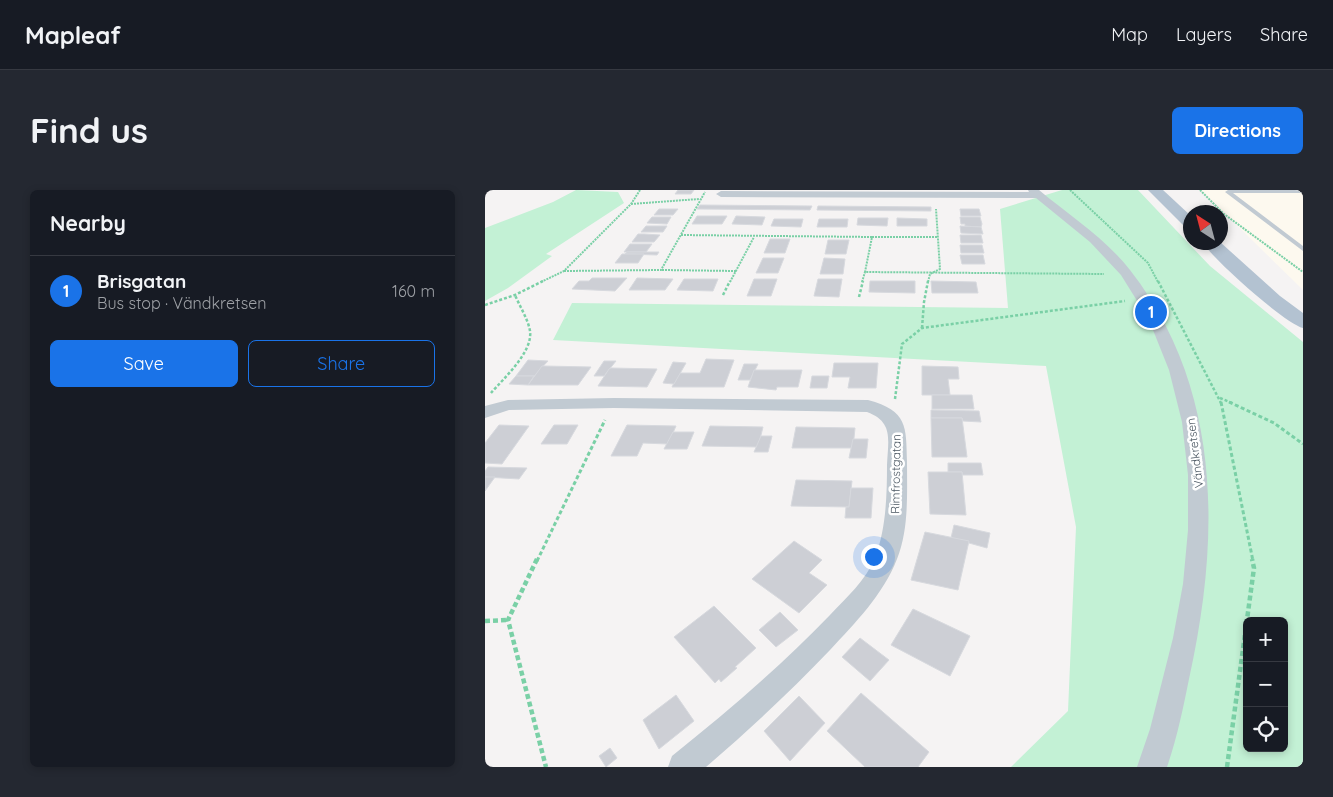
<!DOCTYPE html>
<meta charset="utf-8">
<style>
:root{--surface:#171b24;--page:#242831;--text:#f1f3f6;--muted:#9ea1a6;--line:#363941;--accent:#1a73e8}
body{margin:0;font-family:Quicksand,sans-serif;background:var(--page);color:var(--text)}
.controls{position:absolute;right:15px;bottom:15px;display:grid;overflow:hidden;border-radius:8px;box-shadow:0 2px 8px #0003}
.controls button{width:45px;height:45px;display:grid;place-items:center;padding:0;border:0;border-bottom:1px solid var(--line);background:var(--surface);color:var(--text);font:25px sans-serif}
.compass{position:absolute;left:698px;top:15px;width:45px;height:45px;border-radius:50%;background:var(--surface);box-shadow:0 2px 8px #0003;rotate:324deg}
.you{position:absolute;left:388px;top:366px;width:18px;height:18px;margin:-12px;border:4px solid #fff;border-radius:50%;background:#1a73e8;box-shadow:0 0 0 8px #1a73e833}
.badge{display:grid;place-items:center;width:32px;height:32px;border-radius:50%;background:var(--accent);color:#fff;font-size:16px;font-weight:700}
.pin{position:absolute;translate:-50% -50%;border:2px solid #fff;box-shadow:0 1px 5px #0006}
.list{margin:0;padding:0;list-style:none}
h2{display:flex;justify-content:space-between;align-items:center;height:65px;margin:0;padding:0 20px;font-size:21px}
h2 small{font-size:16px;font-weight:400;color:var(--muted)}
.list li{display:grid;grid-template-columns:32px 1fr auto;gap:15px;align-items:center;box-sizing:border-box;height:70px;padding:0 20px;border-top:1px solid var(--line)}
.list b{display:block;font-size:19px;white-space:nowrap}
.list p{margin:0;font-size:16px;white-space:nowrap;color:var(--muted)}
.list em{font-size:16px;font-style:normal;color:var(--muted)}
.actions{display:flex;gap:10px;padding:15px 20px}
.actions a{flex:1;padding:11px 0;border:1px solid var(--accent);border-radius:8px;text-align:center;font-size:18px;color:var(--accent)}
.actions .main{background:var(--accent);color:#fff}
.icon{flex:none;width:28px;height:28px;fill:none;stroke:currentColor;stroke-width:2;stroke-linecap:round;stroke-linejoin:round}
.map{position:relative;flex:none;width:818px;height:577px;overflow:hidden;border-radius:8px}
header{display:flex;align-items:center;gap:30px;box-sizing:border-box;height:70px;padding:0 25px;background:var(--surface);border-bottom:1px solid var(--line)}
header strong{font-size:24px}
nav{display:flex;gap:28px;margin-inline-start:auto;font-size:18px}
.intro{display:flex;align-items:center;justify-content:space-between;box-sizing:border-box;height:120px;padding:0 30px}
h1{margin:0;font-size:35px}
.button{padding:12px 22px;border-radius:8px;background:var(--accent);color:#fff;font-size:18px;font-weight:700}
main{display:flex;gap:30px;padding:0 30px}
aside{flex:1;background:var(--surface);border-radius:8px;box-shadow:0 2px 8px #0003}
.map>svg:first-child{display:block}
.commercial{fill:#fdf9ef}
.green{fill:#c3f1d5;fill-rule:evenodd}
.building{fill:#cdcfd5;stroke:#d7d9de}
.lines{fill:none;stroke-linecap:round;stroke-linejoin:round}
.path-far3{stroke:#7ad0a6;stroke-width:2;stroke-dasharray:2 1;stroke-linecap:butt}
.path-far2{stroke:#7ad0a6;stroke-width:2.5;stroke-dasharray:3 2;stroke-linecap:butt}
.path-far1{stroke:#7ad0a6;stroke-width:3;stroke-dasharray:4 2.5;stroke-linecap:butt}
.path{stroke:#7ad0a6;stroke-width:4.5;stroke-dasharray:5 3;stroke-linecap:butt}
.service{fill:#c1cad2;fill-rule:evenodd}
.minor{fill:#c1cad2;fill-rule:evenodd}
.primary{fill:#b3c2d1;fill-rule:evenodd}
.labels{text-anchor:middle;stroke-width:5;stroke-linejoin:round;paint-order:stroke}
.street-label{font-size:12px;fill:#4a5661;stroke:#fff}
</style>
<header>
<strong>Mapleaf</strong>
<nav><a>Map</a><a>Layers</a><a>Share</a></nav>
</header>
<div class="intro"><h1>Find us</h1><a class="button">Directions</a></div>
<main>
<aside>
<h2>Nearby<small></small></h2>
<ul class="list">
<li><span class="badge">1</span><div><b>Brisgatan</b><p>Bus stop · Vändkretsen</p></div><em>160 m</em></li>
</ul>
<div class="actions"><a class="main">Save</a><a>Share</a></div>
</aside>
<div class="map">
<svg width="818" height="577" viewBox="0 0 818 577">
<rect width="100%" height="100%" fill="#f5f3f3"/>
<!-- commercial -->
<path class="commercial" d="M716,0H818V100Z"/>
<!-- green -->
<g class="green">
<path d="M91,0L133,2L139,13L61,64L67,66L23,98L0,111V38L68,12Z"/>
<path d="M577,0H653L725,76L818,152V577H526L583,521L591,337L561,176L68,150L87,113L523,118L515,19ZM762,431H799V558H762Z"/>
</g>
<!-- building -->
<g class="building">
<path d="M193,0H209L206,4H190Z"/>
<path d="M215,15L327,16L325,20L212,19Z"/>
<path d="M333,16L446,17V21L332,20Z"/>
<path d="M174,19H193L188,25H169Z"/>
<path d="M475,19H494L496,26H476Z"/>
<path d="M212,26H242L237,34H207Z"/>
<path d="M251,26L280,27L277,35L247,34Z"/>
<path d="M167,27H186L182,34L162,33Z"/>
<path d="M475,27H495L497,34L496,37L480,36V34H476Z"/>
<path d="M373,28H403L402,36L372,35Z"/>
<path d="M412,28L442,29V36H412Z"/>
<path d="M289,29H318L316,37L286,36Z"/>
<path d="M334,29H363L362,37H332Z"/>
<path d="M161,36H182L178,42H156Z"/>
<path d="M475,36L496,37L498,44L476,43Z"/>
<path d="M153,44H159L175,45L169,52H147Z"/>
<path d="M475,45H496L498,53H476Z"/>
<path d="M285,49H305L300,63H279Z"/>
<path d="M343,50H364L361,64H340Z"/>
<path d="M145,54H167L161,62H139Z"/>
<path d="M475,55H497L499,63H476Z"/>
<path d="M142,62H174L172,65L140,64Z"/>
<path d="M137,64H159L153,73H130Z"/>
<path d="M475,65H498L500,74H477Z"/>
<path d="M278,68H299L293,83H271Z"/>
<path d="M339,68L360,69L358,84H335Z"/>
<path d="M107,88H142L130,101L87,99L94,91H104Z"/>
<path d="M152,88L188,89L180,100H144Z"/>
<path d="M199,89H233L228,101L192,100Z"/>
<path d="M269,89H292L286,106H262Z"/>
<path d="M333,89H357L354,107L329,106Z"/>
<path d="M385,91H430V103L384,102Z"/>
<path d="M446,91L491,92L493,103H447Z"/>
<path d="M221,169L249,170L239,197H187L194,183H215Z"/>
<path d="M43,170L63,171L49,186H31Z"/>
<path d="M119,171H131L119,186H109Z"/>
<path d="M188,172L201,173L189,194L178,193Z"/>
<path d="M349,173H393L391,198H363L365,187H347Z"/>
<path d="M259,174H273L265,190H253Z"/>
<path d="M57,176H59L106,177L93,195H43Z"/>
<path d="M437,176L473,177L474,189H463L465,205H437Z"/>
<path d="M126,178L172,179L162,197L113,196L124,179Z"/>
<path d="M269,180H317L313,197H292L291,200L263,197Z"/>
<path d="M31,186H49L43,195L24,194Z"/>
<path d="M327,186H344L342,198H325Z"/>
<path d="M447,205H487L489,219H447Z"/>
<path d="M446,220L494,221L496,232L478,231L477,228H446Z"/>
<path d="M446,228H477L482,267H447Z"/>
<path d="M14,235L44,236L17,274L0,273V253Z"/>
<path d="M69,235H93L82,254H56Z"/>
<path d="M142,235L191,236L183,254L158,253L152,266H126Z"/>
<path d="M225,236L278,237L273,257L217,256Z"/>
<path d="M311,237L370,238L368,258H307Z"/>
<path d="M188,242H209L202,259H179Z"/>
<path d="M276,246H287L283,262H269Z"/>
<path d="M368,249H383L381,268H364Z"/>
<path d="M463,273H496L498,285H477V282H463Z"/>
<path d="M3,277L42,278L34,289L0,287V281Z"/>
<path d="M443,282H477L481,325L445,324Z"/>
<path d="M0,287H10L0,301Z"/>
<path d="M311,290L367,291L364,317L306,316Z"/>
<path d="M366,298H388L386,328H360L361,317H364Z"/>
<path d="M469,335L505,343L502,358L466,348Z"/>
<path d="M440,342L484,351L473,400L426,390Z"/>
<path d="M309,351L337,370L324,383L342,395L314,423L267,389Z"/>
<path d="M229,416L271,458L250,477L252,478L236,492L234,489L230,493L189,447Z"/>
<path d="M428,419L485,446L465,486L406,455Z"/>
<path d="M295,422L313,440L291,457L274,440Z"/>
<path d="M375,448L404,470L385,491L357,467Z"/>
<path d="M376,503L444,562L433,577H380L342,541Z"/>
<path d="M191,505L209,531L174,559L158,530Z"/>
<path d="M314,506L340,533L305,571L279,541Z"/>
<path d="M125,558L132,568L121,577L114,566Z"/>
</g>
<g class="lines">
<!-- path-far3 -->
<g class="path-far3">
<path d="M585,0L663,73L673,92"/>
<path d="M715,0L739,24L818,82"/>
<path d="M146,14L214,9"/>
<path d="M196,45L387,47L380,82L619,84"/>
<path d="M387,47H453"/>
<path d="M177,80L251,81"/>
<path d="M79,81L176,80L220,2"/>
<path d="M56,92L79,81L146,14L155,0"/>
<path d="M245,92L269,47"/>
<path d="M377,92L380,82"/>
<path d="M443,92L445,84L455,79L451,19"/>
</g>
<!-- path-far2 -->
<g class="path-far2">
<path d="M673,91L736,213"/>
<path d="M238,105L245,91"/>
<path d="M374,107L378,91"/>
<path d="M0,115L30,105L58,91"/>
<path d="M437,138L439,112L443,91"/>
<path d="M6,203C19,188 48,162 45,141C43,129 35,117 30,105"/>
<path d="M735,208L747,213"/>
<path d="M410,209L417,154L437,138L640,111"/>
</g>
<!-- path-far1 -->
<g class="path-far1">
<path d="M736,212L768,371"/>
<path d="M744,212L789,233L818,254"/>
<path d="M52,371L120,230"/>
</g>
<!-- path -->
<g class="path">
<path d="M52,369L23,430L61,577"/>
<path d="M0,431L23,430"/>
<path d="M742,577L769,378L767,369"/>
</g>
<!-- service -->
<path class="service" d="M818,0V3H748L818,56V61L740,2L743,0Z"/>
<!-- minor -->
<g class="minor">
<path d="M543,0H554C585,26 620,48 645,80C738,199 735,349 704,489C698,519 692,548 682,577H652L665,539L688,448L698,394L703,340V285L697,232L684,180L664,130L636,85L605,52L551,8L236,7L231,4L236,1L544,2Z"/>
<path d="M129,208L383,210C423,221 421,236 422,272C422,304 424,339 412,369C398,405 370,433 345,460C306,501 264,540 221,577H183L187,566C242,522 296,476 345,425C361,408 381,390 390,368C401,339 402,306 402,275C403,250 409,232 382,222L129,218L24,220L0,228V216L23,210Z"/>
</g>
<!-- primary -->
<g class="primary">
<path d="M663,0H678L706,26V40L701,38Z"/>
<path d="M717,52H735L795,106L818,123V138C799,133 729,70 717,52Z"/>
</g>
</g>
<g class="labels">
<!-- street labels -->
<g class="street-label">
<text transform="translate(710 263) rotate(-97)" y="4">Vändkretsen</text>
<text transform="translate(411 284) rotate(-89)" y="4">Rimfrostgatan</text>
</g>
</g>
</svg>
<div class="controls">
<button>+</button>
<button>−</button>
<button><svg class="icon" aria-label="locate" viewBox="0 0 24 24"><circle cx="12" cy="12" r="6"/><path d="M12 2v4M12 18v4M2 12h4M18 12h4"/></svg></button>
</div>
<svg class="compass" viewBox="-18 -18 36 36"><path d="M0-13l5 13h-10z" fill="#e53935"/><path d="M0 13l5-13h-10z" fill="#9ea1a6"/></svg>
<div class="you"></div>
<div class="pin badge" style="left:666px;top:122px">1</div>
</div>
</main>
